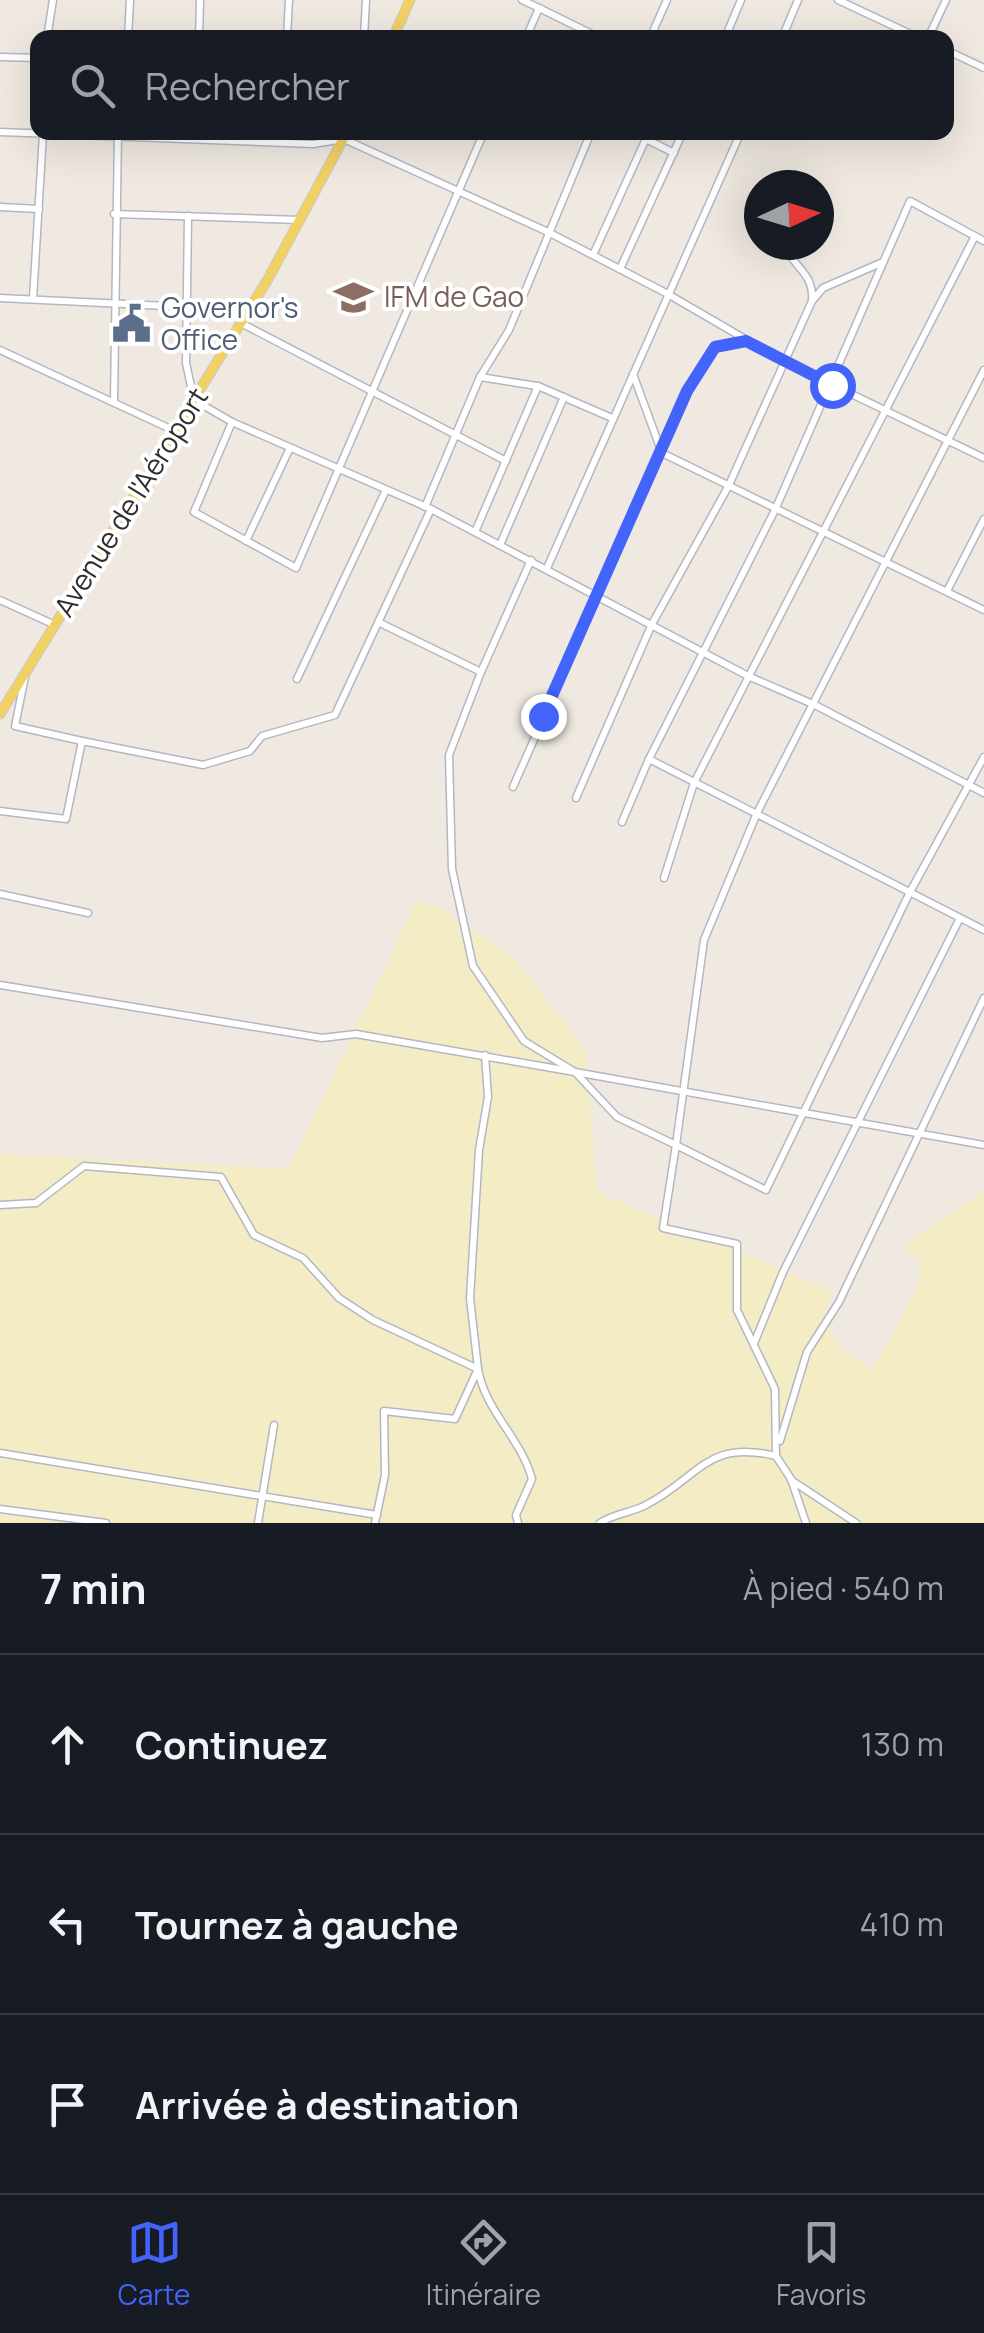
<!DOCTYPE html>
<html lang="fr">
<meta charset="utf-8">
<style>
:root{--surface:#171b24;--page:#242831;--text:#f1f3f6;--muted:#9ea1a6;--line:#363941;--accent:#4264fb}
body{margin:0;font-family:Manrope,sans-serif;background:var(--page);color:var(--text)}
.compass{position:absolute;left:744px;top:170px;width:90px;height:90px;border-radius:50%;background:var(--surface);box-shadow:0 10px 40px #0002;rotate:86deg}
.stop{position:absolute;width:30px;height:30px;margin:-22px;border:8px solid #4264fb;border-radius:50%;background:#fff}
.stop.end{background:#4264fb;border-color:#fff;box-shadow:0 2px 10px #0008}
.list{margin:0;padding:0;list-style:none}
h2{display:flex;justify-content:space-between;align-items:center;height:130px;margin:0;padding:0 40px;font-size:42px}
h2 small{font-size:32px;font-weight:400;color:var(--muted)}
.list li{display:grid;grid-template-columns:65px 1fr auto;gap:30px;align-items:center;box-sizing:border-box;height:180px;padding:0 40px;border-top:2px solid var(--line)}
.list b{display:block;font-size:38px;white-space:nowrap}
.list em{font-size:32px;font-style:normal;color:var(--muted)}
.icon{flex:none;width:55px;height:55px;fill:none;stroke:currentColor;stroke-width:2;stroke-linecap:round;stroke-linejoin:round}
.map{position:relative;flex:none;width:984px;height:1523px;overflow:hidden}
.search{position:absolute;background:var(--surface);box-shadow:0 10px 40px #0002;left:30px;right:30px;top:30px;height:110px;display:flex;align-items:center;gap:25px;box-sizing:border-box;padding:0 35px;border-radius:20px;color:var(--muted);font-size:38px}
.sheet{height:670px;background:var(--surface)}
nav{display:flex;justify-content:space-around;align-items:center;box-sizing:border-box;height:140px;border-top:2px solid var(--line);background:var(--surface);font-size:28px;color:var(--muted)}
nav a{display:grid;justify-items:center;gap:5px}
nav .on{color:var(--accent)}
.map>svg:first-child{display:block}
.sand{fill:#f3ecc5}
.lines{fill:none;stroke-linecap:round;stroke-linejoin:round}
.minor-casing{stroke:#b4b7c1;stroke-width:9}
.major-casing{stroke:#c9c9c9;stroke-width:11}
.minor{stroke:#fff;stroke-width:6}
.major{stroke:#f2d163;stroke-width:9}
.route{stroke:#4264fb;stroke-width:12}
.labels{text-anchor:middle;stroke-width:8;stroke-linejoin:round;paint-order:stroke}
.education-label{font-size:28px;fill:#785e54;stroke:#fff;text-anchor:start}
.service-label{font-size:28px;fill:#4e5e75;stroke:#fff;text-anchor:start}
.street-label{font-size:28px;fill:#2e2e2e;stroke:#fff}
</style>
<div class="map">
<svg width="984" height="1523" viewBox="0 0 984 1523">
<rect width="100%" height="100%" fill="#efe9e1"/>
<!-- sand -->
<path class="sand" d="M417,900L440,908L515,959L586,1051L597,1192L831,1290C822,1339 833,1345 873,1369L917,1289L921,1262L903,1245L984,1192V1523H0V1154L289,1169Z"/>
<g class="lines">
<defs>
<g id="minor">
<path d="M522,0L539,8L526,38"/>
<path d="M838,0L919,38"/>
<path d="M539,8L600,38"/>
<path d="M47,38L53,0"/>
<path d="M128,38L130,0"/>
<path d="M199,38L200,0"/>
<path d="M287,38L289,0"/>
<path d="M364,38L366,0"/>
<path d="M650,38L667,0"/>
<path d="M725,38L741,0"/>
<path d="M782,38L798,0"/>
<path d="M928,38L946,0"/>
<path d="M946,50L984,68"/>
<path d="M0,57L38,58"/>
<path d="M0,132L313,144L344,139L548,232L666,293L783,361L984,458"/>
<path d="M646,139L674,153"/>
<path d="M0,207L39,209"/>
<path d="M114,214L300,220"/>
<path d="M188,216L186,363L194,400L232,422L431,509L748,676L815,705L984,793"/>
<path d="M784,245C793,267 814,273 812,300"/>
<path d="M593,255L649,132"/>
<path d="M620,269L683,132"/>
<path d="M0,298L187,307"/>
<path d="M33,299L43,134"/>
<path d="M241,323L506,461"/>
<path d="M0,350L175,431"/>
<path d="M984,370L757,813L704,940L676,1145L766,1190L910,892L984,757"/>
<path d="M633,374L662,453L984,610"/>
<path d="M480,377L537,386"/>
<path d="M114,401L118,132"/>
<path d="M232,422L194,512L296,568L484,132"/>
<path d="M425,507L480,377L509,330L591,132"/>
<path d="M475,532L538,386L612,418"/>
<path d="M246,541L290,448"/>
<path d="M500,545L564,397"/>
<path d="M547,568L741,132"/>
<path d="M947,591L984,519"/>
<path d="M0,600L55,625"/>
<path d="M380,623L481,672L449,755L452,869L473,966L524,1041L575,1072L984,1145"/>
<path d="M481,672L531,560"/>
<path d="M25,677L15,726L82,741"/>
<path d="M297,679L385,492"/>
<path d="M649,759L984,930"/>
<path d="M513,787L694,378L715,347L744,341"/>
<path d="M576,798L652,624L728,487L812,301L823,288L883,262"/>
<path d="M0,811L66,819L82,741L203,765L250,751L262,736L335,715L431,509"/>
<path d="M622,822L649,759L775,510L910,201L984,241"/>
<path d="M664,878L694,783L975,236"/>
<path d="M0,894L88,913"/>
<path d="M0,985L322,1038L356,1034L575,1072L617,1117L676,1145L663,1228L737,1244V1310L775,1389L776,1456L791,1479L806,1523"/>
<path d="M0,1205L36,1203L84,1166L221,1177L254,1235L303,1258L339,1298L373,1320L478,1369C485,1411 521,1438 532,1479L516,1515L518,1523"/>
<path d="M755,1341L783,1272L960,918"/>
<path d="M780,1441L807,1352L839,1302L984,998"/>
<path d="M0,1453L377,1515"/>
<path d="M791,1480L856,1523"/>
<path d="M0,1509L106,1523"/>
<path d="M258,1523L274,1425"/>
<path d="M375,1523L385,1475L384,1411L455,1419L478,1369L470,1298L479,1150L488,1097L485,1055"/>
<path d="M600,1523C614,1514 629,1513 644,1506C700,1478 705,1439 776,1456"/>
</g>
<g id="major">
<path d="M393,38L410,0"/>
<path d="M0,714L268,279L347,132"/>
</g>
</defs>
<!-- minor casing -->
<use href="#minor" class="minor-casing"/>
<!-- major casing -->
<use href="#major" class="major-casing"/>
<!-- minor -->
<use href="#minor" class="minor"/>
<!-- major -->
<use href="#major" class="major"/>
</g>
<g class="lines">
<!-- route -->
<path class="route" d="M543,716L687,391L715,347L746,341L832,385"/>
</g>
<!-- icons -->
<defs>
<symbol id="school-bare" viewBox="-9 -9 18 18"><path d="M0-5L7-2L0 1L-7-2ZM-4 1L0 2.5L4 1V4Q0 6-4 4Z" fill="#8d6e63" stroke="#fff" stroke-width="2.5" paint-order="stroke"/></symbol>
<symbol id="civic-bare" viewBox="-9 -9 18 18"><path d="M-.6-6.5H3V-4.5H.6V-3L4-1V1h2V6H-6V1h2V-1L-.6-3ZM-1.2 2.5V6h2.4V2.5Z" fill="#5c6f8a" stroke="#fff" stroke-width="2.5" paint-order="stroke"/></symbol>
</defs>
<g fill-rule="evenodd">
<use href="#school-bare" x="326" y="270" width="55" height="55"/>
<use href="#civic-bare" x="104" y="296" width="55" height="55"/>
</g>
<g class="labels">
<!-- education labels -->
<g class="education-label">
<text x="384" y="307">IFM de Gao</text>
</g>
<!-- service labels -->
<g class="service-label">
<text x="161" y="318">Governor's<tspan x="161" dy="32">Office</tspan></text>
</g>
<!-- street labels -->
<g class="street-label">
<text transform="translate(131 502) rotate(-58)" y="10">Avenue de l'Aéroport</text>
</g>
</g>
</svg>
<svg class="compass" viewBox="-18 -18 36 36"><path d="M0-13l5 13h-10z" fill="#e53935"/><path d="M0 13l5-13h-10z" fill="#9ea1a6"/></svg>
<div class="stop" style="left:832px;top:385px"></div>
<div class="stop end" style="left:543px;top:716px"></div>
<div class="search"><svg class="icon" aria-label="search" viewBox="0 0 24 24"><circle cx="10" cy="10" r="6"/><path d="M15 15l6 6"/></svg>Rechercher</div>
</div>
<section class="sheet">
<h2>7 min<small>À pied · 540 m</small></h2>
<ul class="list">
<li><svg class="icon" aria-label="ahead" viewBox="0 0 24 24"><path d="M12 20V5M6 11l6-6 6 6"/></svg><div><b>Continuez</b></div><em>130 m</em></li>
<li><svg class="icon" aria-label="left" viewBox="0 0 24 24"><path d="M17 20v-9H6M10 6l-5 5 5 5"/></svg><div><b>Tournez à gauche</b></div><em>410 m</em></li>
<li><svg class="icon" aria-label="arrive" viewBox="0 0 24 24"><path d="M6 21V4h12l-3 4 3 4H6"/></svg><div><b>Arrivée à destination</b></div></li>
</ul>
</section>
<nav>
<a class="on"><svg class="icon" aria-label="map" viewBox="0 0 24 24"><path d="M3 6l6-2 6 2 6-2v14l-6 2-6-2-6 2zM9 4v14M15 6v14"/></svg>Carte</a>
<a><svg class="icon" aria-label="directions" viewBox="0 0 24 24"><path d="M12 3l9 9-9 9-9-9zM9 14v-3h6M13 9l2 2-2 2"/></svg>Itinéraire</a>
<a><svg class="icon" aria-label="saved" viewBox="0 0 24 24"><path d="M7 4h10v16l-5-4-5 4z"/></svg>Favoris</a>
</nav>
